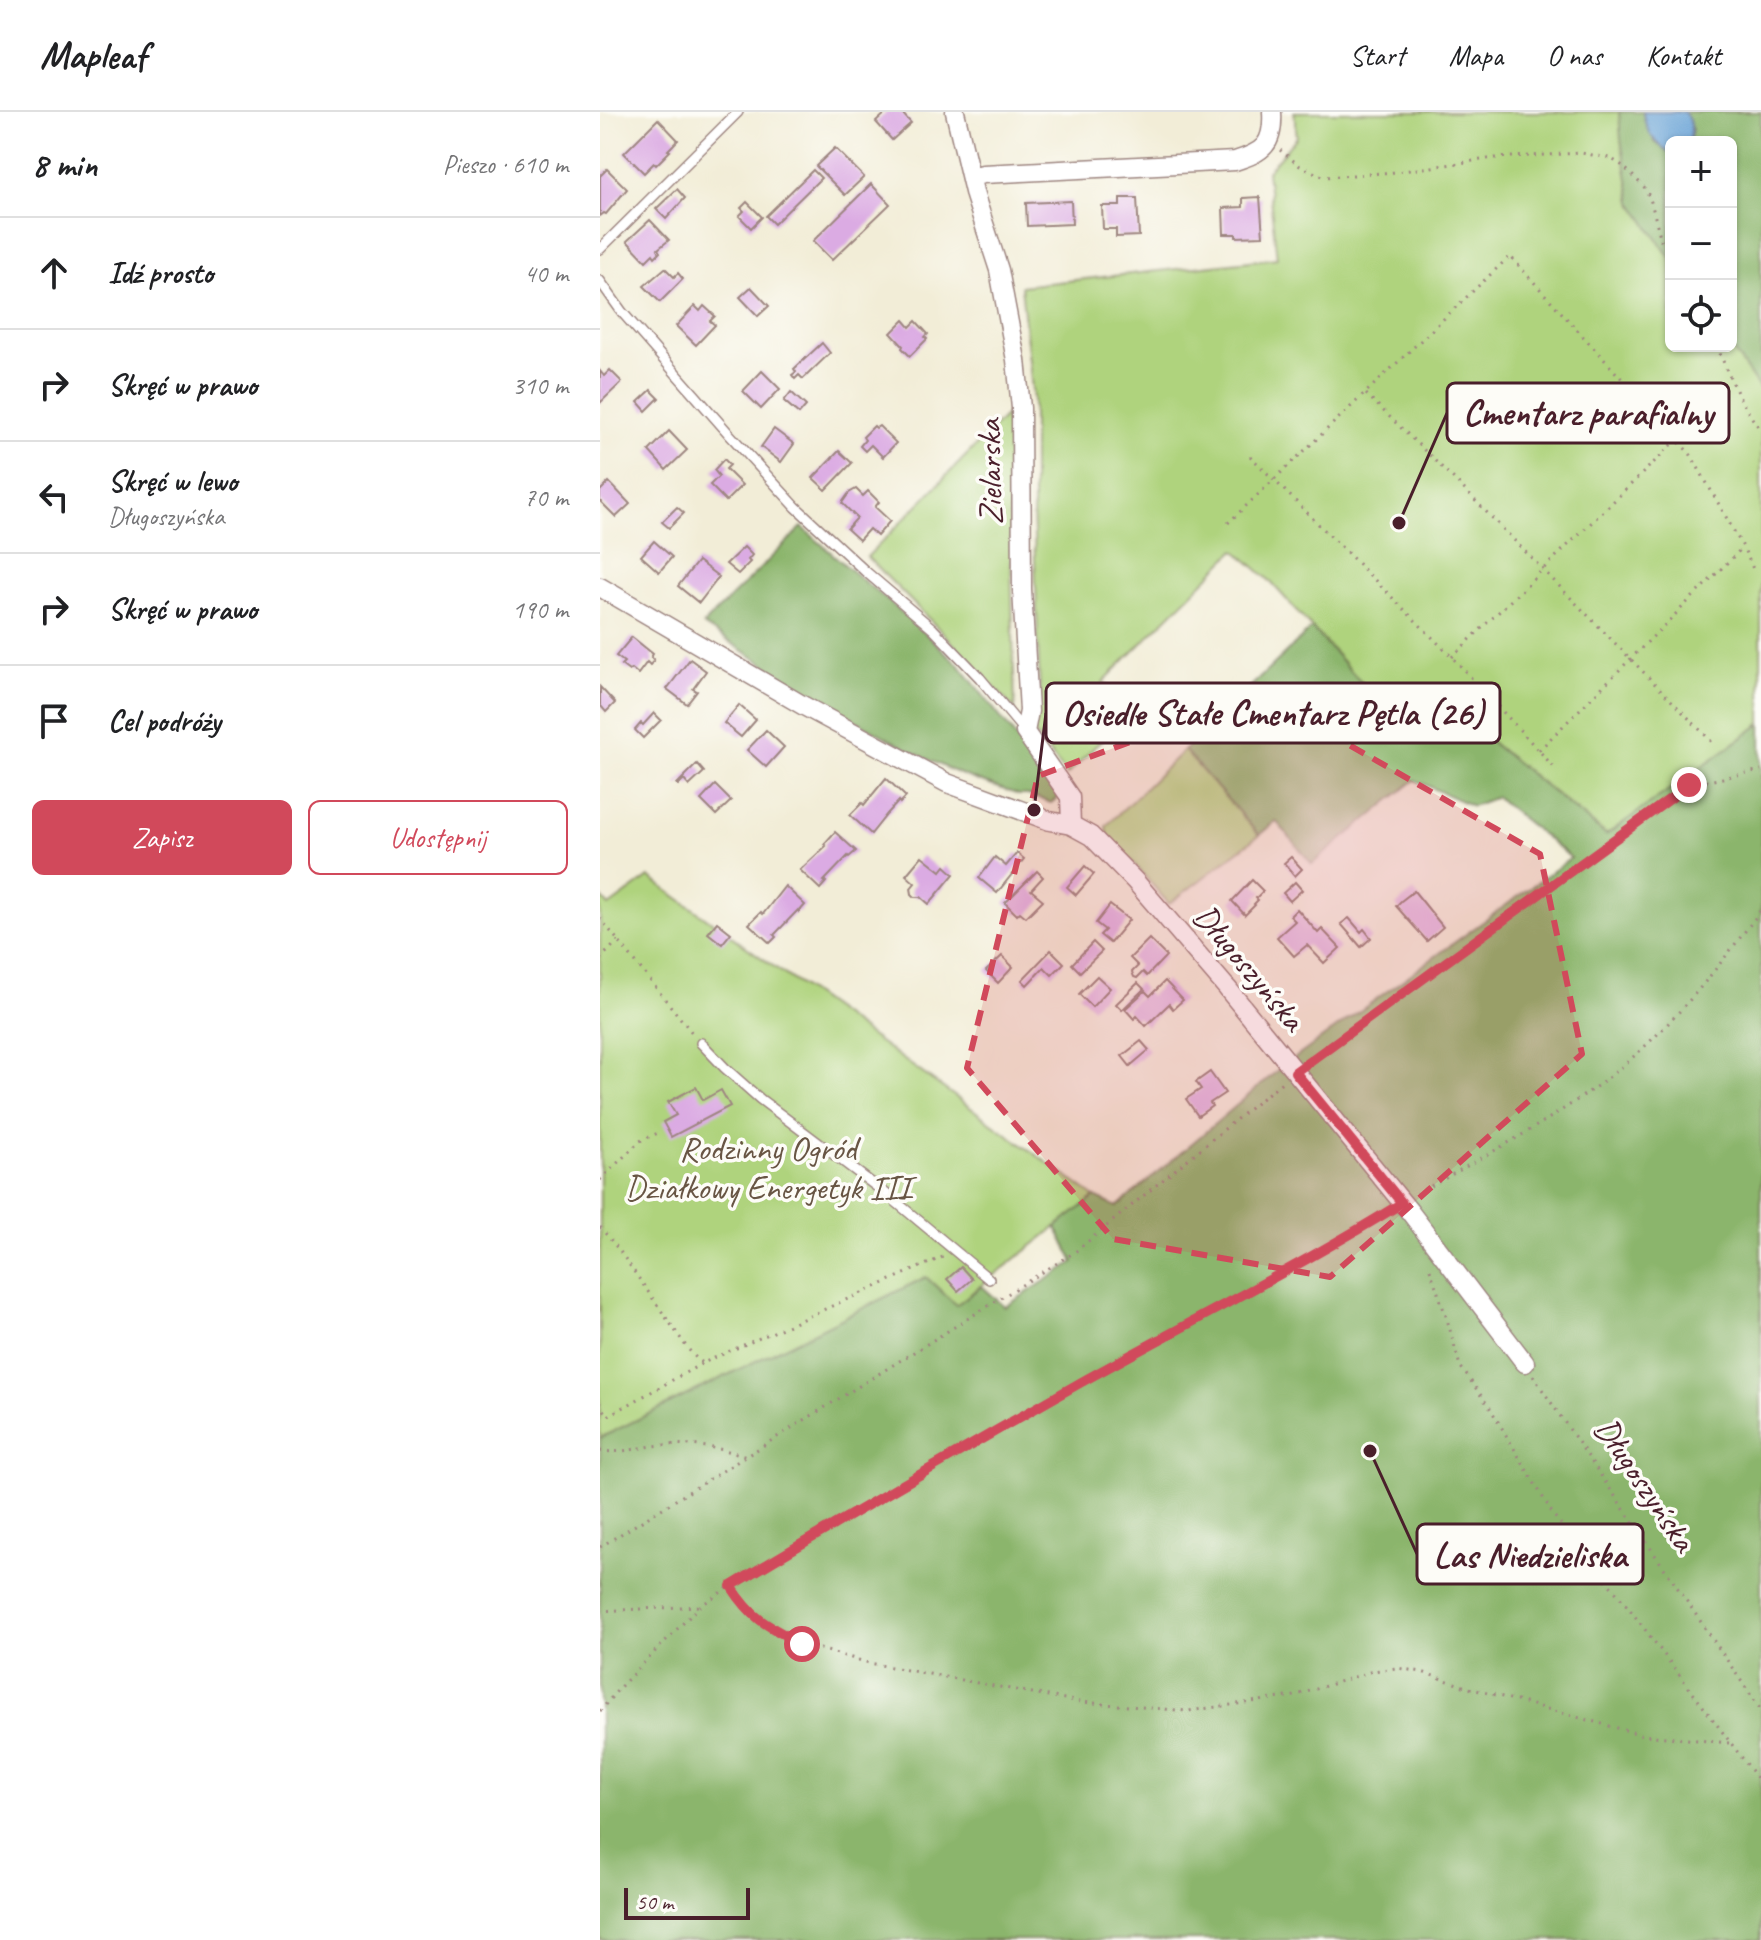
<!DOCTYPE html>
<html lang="pl">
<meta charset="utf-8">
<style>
:root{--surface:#fff;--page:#f2f2f2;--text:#202124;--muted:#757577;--line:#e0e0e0;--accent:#d1495b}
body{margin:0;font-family:Caveat,sans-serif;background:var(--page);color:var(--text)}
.controls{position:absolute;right:24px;top:24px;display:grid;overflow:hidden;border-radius:12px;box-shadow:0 2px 6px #0004}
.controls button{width:72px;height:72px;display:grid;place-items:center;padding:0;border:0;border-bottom:2px solid var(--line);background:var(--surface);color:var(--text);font:40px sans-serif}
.scale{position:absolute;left:24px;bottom:20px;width:126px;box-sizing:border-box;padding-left:8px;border:4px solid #4a1f2b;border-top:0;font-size:22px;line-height:28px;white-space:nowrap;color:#4a1f2b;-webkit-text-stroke:6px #fdfcf7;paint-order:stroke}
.stop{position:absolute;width:24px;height:24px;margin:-18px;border:6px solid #d1495b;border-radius:50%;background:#fff}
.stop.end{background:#d1495b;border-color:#fff;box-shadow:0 2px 8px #0008}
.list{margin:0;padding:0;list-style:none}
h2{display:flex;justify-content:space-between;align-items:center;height:104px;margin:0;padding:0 32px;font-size:34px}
h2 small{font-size:26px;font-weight:400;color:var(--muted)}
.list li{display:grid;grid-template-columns:52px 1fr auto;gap:24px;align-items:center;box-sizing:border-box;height:112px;padding:0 32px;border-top:2px solid var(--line)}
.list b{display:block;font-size:30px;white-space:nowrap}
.list p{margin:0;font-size:26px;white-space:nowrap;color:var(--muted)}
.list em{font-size:26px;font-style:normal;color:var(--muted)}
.actions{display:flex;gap:16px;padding:24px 32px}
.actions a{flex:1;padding:18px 0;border:2px solid var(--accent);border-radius:12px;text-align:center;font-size:28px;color:var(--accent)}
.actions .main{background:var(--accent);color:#fff}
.icon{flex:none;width:44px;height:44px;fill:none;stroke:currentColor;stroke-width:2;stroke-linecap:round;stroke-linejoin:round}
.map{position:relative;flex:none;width:1161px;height:1828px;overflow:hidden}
header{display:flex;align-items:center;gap:48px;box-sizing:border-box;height:112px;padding:0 40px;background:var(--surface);border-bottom:2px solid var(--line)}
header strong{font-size:38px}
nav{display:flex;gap:44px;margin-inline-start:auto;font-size:28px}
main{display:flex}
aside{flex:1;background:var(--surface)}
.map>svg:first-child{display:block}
.green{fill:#afd37d;stroke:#7c7954;stroke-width:2;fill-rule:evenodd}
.forest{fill:#8bb56c;stroke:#6a6a4c;stroke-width:2}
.water{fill:#66a1d6;stroke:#586080;stroke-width:2}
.building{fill:#dbabe3}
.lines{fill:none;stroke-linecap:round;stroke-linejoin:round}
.service-casing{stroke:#9e8681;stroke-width:12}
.minor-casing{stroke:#9e8681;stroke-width:21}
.path{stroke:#9e8681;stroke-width:3;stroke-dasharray:2 6;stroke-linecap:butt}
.service{stroke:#fff;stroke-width:9}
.minor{stroke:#fff;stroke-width:18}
.route{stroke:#d1495b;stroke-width:10}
.marked{fill:#d1495b;fill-opacity:0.2;stroke:#d1495b;stroke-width:6;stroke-dasharray:16 10;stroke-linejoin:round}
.labels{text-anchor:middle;stroke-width:7;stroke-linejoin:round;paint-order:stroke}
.street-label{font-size:34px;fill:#4a1f2b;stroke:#fdfcf7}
.park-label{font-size:34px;fill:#685544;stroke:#fdfcf7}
.leader{fill:none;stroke:#4a1f2b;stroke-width:3}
.callout-dot{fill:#4a1f2b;stroke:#fdfcf7;stroke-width:3}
.callout{fill:#fdfcf7;stroke:#4a1f2b;stroke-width:3}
.callout-label{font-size:36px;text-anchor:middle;font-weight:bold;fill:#4a1f2b}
</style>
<header>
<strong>Mapleaf</strong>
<nav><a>Start</a><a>Mapa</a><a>O nas</a><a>Kontakt</a></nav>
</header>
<main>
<aside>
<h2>8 min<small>Pieszo · 610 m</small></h2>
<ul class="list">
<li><svg class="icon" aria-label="ahead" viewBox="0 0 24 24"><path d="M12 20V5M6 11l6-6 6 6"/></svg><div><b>Idź prosto</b></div><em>40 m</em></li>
<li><svg class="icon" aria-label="right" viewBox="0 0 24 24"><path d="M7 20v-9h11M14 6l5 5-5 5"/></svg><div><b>Skręć w prawo</b></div><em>310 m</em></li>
<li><svg class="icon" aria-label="left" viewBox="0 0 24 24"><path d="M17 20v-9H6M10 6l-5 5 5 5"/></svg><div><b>Skręć w lewo</b><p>Długoszyńska</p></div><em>70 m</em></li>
<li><svg class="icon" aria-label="right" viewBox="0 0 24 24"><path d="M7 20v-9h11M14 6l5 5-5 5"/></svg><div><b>Skręć w prawo</b></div><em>190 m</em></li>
<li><svg class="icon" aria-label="arrive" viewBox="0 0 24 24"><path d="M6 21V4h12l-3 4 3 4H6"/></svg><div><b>Cel podróży</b></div></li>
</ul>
<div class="actions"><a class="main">Zapisz</a><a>Udostępnij</a></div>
</aside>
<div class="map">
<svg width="1161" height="1828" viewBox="0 0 1161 1828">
<rect width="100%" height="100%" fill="#fdfcf7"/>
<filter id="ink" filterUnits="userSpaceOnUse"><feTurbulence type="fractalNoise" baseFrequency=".0125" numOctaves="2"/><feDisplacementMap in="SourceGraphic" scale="16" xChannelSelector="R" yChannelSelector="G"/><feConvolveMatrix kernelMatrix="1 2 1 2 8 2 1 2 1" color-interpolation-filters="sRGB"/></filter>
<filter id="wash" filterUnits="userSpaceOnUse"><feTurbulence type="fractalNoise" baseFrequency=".006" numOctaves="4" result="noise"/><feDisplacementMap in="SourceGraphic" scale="32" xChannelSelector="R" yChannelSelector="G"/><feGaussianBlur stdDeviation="1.8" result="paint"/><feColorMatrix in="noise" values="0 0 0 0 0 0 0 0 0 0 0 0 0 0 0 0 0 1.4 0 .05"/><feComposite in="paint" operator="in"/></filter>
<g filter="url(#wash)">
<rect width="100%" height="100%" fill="#f2edd7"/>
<!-- green -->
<g class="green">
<path d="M694,0H1161V612L1007,723L862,607L798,611L668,467L635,438L503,570L532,597L467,663L434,621L440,580L433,396V287L421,174L677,146L667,59L697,25ZM1071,30H1131V234H1071Z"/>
<path d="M407,302L415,598L347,525L267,445Z"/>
<path d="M584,638L659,723L569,792L507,721L506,714Z"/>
<path d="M49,765L495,1085L356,1193L326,1166L0,1326V784L9,794Z"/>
</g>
<!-- forest -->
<g class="forest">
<path d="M1019,0H1044L1043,2L1055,30L1071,42V147L1032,90L1021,28Z"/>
<path d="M1084,0H1161V279L1130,234L1131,30H1089L1092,17Z"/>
<path d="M202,415L253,460L311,508L360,554L451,670L459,685L451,691L428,683H419C397,675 373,668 351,658C264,618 183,564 103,513Z"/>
<path d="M712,516L798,611L862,607L1006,723L1161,612V1828H0V1326L326,1165L356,1193L382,1174L405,1195L474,1150L456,1115L495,1085L517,1095L677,959L971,746L896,685L872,694L815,668L712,752L676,709L659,723L584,638Z"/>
</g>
<!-- water -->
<path class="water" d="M1044,0H1084C1092,10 1092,18 1089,30H1071V42C1054,29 1047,23 1043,2Z"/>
<g id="blocks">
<!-- building -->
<g class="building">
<path d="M287,0H301L311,11L292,28L276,10Z"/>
<path d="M58,7L78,28L68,38L70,39L56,53L54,51L44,61L24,41Z"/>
<path d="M235,36L264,65L245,83L216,54Z"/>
<path d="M7,57L27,77L6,102L4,101L0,104V64Z"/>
<path d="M213,58L221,66L174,112L166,104Z"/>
<path d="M271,72L290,92L232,148L213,129Z"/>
<path d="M77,77L85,86L66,107L56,97Z"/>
<path d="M660,85L663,124L636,125V122H624L623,96L643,95V86Z"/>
<path d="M520,86H537L539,124L516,125V117H503L502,94H520Z"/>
<path d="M471,89L472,112L427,114L426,91Z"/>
<path d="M147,90L162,105L151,116L139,104L144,99L141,96Z"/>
<path d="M50,108L69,128L58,137L60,140L55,145L53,142L46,149L27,129Z"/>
<path d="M65,156L74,165L78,161L83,167L60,190L44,174Z"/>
<path d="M151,175L169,194L158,204L140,185Z"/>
<path d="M95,194L100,199L104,194L115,204L110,209L115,213L96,233L76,214Z"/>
<path d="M304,208L310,215L316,209L328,222L325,225L327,227L310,244L302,236L303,234L291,221Z"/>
<path d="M222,231L230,241L203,267L199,263L195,267L192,263L196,260L194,257Z"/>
<path d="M10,258L22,270L0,291V259L4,264Z"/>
<path d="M162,259L180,277L161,297L143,279Z"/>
<path d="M51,278L59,286L46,299L38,290Z"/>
<path d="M191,280L206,294L199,302L184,289Z"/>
<path d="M274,314L276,316L279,314L296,331L283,345L271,333L265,339L260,334L265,328L263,325Z"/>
<path d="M174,317L194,332L181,350L161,335Z"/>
<path d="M69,319L87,338L66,358L49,339Z"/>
<path d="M239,339L252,351L226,378L213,366Z"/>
<path d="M124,347L130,353L126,357L142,373L126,389L110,373L119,364L114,358Z"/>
<path d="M9,370L30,392L16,405L0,389V379Z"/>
<path d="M256,377L263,384L268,379L279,390L275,395L290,409L277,424L269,417L259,428L247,417L257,406L242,391L249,381Z"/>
<path d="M77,395L84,401L69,416L62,410Z"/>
<path d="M54,429L72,445L59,460L41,444Z"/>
<path d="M144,435L152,443L148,448L150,450L138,462L126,452Z"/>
<path d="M98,449L119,465L99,491L78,474Z"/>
<path d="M32,525L53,542L51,545L54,548L50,553L47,550L38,562L32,557L29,559L21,553L24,550L16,544Z"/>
<path d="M90,547L106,559L93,577L97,579L87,592L67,577Z"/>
<path d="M0,575L15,591L6,600L0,593Z"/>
<path d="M139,593L156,608L141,625L124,611Z"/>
<path d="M54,601L61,608L43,626L35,618L41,611L43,613Z"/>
<path d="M166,618L184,635L166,655L147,638Z"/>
<path d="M97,652L104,660L89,674L84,668L79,673L77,672Z"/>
<path d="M286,666L306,685L300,691L299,689L287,702L271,722L250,703L262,691L264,693Z"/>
<path d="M115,673L131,689L116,703L101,688Z"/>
<path d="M235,720L256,739L249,745L248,744L224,769L226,770L220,777L200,758L226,734L224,732Z"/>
<path d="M417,741L424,747L397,781L379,766L395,745L406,754Z"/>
<path d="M322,744L341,759L345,754L354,762L329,792L321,785H315L312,782L311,776L315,771L306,763Z"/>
<path d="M691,745L702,757L695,764L684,751Z"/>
<path d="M485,754L494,762L476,783L467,775Z"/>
<path d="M437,759L443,765L431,778L443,788L426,805L420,800L417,803L405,791Z"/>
<path d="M652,768L663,779L656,786L658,788L654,792L655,793L645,803L632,789Z"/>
<path d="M695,770L702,778L690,789L683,781Z"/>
<path d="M185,774L205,793L199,800L198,798L174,823L176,825L170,831L149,812L161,800L163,802Z"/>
<path d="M814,779L843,815L827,829L796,794L801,789Z"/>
<path d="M510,793L529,808L510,831L500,823L505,818L496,811Z"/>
<path d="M697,797L718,821L722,817L740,836L724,851L707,833L694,844L677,825L695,809L690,804Z"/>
<path d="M749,806L761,820L764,817L771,826L761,835L741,812Z"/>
<path d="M117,810L131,821L122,832L108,821Z"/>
<path d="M549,827L566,844L547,864L543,860L537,866L534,865L532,860L538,854L530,846Z"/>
<path d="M493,830L502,839L480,860L472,852Z"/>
<path d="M451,838L464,851L452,863L444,855L427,873L422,868Z"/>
<path d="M402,844L413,855L398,871L386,859Z"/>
<path d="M497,864L510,876L492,895L479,882Z"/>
<path d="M565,869L583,888L573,897L569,892L546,914L537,904L534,907L525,897L545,879L550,884Z"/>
<path d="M538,871L544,877L522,898L516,892Z"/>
<path d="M541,929L549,938L530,954L522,944Z"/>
<path d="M610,960L625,981L610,991L612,994L598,1004L586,987L601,977L596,970Z"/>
<path d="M96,975L103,988L121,978L130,994L71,1025L63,1010L76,1003L68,990Z"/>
<path d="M361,1155L372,1167L358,1179L347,1167Z"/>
</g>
</g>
</g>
<g filter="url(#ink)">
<use href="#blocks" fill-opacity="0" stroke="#9e8681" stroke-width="2"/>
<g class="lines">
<defs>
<g id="service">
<path d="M0,137L138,0"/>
<path d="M0,169L22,200L130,323L196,395L265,459L333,517L380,566L425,620"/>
<path d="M101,931L125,956L160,987L289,1084L389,1167"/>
</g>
<g id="minor">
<path d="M355,0L375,84L399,158L416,248L421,296L422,477L429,599L425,620L470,685L471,713"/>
<path d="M371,65L383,62L635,49C663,40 674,33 672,0"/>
<path d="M0,475L204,594L347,671L450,709L471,713L491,724L535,769L627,876L810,1100L925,1251"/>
</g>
</defs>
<!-- service casing -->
<use href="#service" class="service-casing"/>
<!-- minor casing -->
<use href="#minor" class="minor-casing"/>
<!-- path -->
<g class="path">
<path d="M680,38L700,54L725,65L796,60L895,46L981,41L1010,46L1023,54L1046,77L1051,90L1061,128L1071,147"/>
<path d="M1117,234C1129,264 1140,292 1161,318"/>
<path d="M766,282L855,368L1113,631"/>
<path d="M650,344L852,545L954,655"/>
<path d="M628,411L910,144L1091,343L1143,435L1154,459"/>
<path d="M852,545L1077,328"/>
<path d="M939,638L1143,435"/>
<path d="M0,806L93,922"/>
<path d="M0,847L18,829"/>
<path d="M708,950L1089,673L1161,658"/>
<path d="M0,1068L40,1029L58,1021"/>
<path d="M817,1082C884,1044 953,1009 1014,961C1072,915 1117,857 1161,798"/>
<path d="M0,1115L19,1138L88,1237L97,1247L103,1251"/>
<path d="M830,1157L847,1207L860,1254L890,1296L954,1404L1028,1495L1161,1671"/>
<path d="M933,1264L1161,1598"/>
<path d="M0,1291L8,1304L103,1251L343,1145"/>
<path d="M0,1339C26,1342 40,1334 64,1333C93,1331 119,1336 147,1344"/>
<path d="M0,1435L475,1140L683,969"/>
<path d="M131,1474L144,1494L161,1510L202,1532L269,1551L481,1590L588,1599L694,1584L773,1559L797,1556L822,1560L869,1576L1043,1623L1130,1631"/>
<path d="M0,1499L100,1494"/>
<path d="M0,1599L21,1574L100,1494L131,1474L235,1411L479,1272L740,1129L786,1101"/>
</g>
<!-- service -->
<use href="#service" class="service"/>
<!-- minor -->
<use href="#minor" class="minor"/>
</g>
</g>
<g class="lines" filter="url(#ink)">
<!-- route -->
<path class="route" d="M202,1532C167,1514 153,1508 131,1474C246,1405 362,1338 478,1272C586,1212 697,1156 802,1091L695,960L1089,673"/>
</g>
<!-- marked area -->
<path class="marked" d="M660,582L940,742L982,942L730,1165L513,1127L367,956L438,664Z"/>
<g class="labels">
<!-- street labels -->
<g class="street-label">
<text transform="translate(389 360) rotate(-91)" y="12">Zielarska</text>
<text transform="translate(650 855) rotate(50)" y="12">Długoszyńska</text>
<text transform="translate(1046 1372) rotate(56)" y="12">Długoszyńska</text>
</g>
<!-- park labels -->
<g class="park-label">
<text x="168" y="1048">Rodzinny Ogród<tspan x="168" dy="39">Działkowy Energetyk III</tspan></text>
</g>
</g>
<!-- callouts -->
<path class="leader" d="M799 411L847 301M434 698L446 601M770 1339L817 1442"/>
<g class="callout-dot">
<circle cx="799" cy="411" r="8"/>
<circle cx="434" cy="698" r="8"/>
<circle cx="770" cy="1339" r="8"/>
</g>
<g class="callout">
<rect x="847" y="271" width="282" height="60" rx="8"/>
<rect x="446" y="571" width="454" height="60" rx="8"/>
<rect x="817" y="1412" width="226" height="60" rx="8"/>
</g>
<g class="callout-label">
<text x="988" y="313">Cmentarz parafialny</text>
<text x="673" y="613">Osiedle Stałe Cmentarz Pętla (26)</text>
<text x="930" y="1455">Las Niedzieliska</text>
</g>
</svg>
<div class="controls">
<button>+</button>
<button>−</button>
<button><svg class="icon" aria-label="locate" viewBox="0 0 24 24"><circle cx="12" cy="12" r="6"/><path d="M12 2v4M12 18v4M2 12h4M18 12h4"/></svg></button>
</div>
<div class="scale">50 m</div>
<div class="stop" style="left:202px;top:1532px"></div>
<div class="stop end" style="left:1089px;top:673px"></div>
</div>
</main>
